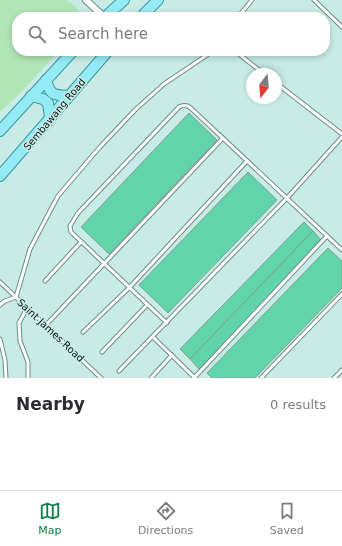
<!DOCTYPE html>
<style>
:root{--surface:#fff;--page:#f7f7f7;--text:#2b2b33;--muted:#7c7c81;--line:#e1e1e2;--accent:#0b8043}
body{margin:0;font-family:"DejaVu Sans",sans-serif;background:var(--page);color:var(--text)}
.compass{position:absolute;left:246px;top:68px;width:36px;height:36px;border-radius:50%;background:var(--surface);box-shadow:0 2px 6px #0003;rotate:196deg}
.list{margin:0;padding:0;list-style:none}
h2{display:flex;justify-content:space-between;align-items:center;height:52px;margin:0;padding:0 16px;font-size:17px}
h2 small{font-size:13px;font-weight:400;color:var(--muted)}
.icon{flex:none;width:22px;height:22px;fill:none;stroke:currentColor;stroke-width:2;stroke-linecap:round;stroke-linejoin:round}
.map{position:relative;flex:none;width:342px;height:378px;overflow:hidden}
.search{position:absolute;background:var(--surface);box-shadow:0 2px 6px #0003;left:12px;right:12px;top:12px;height:44px;display:flex;align-items:center;gap:10px;box-sizing:border-box;padding:0 14px;border-radius:16px;color:var(--muted);font-size:15px}
.sheet{height:112px;background:var(--surface)}
nav{display:flex;justify-content:space-around;align-items:center;box-sizing:border-box;height:56px;border-top:1px solid var(--line);background:var(--surface);font-size:11px;color:var(--muted)}
nav a{display:grid;justify-items:center;gap:2px}
nav .on{color:var(--accent)}
.map>svg:first-child{display:block}
.green{fill:#b0e5b5}
.building{fill:#61d4ab;stroke:#829f92}
.lines{fill:none;stroke-linecap:round;stroke-linejoin:round}
.lane-casing{stroke:#6c8c88;stroke-width:5}
.street-casing{stroke:#6c8c88;stroke-width:8}
.primary-casing{stroke:#3798a2;stroke-width:12}
.lane{stroke:#fff;stroke-width:3}
.street{stroke:#fff;stroke-width:6}
.primary{stroke:#95ebf5;stroke-width:10}
.labels{text-anchor:middle;stroke-width:3;stroke-linejoin:round;paint-order:stroke}
.street-label{font-size:10px;fill:#0b1816;stroke:#c8ebe6}
</style>
<div class="map">
<svg width="342" height="378" viewBox="0 0 342 378">
<rect width="100%" height="100%" fill="#c8ebe6"/>
<!-- green -->
<path class="green" d="M0,0H66C73,4 80,9 81,17H17V51H59L24,89L0,112Z"/>
<!-- building -->
<g class="building">
<path d="M189,113L217,140L109,254L81,227Z"/>
<path d="M248,172L277,200L168,313L139,285Z"/>
<path d="M304,222L313,231L190,359L180,349Z"/>
<path d="M313,231L322,241L199,369L190,359Z"/>
<path d="M328,248L342,261V288L255,378H212L207,373Z"/>
</g>
<g class="lines">
<defs>
<g id="lane">
<path d="M314,0L342,27"/>
<path d="M238,17L252,0"/>
<path d="M235,51L264,74"/>
<path d="M276,83L342,134"/>
<path d="M45,281L81,242"/>
<path d="M0,282L101,378"/>
<path d="M16,297L30,249L58,196L99,148L135,110L164,84L213,51"/>
<path d="M0,305L5,301L16,297"/>
<path d="M27,308L19,323L20,341L28,362V378"/>
<path d="M167,323L71,232L70,226L78,213L179,107C186,103 190,107 195,112L342,250"/>
<path d="M46,325L223,138"/>
<path d="M83,332L129,288L247,161"/>
<path d="M153,337L195,378"/>
<path d="M0,339L5,360L6,378"/>
<path d="M102,352L147,305"/>
<path d="M119,371L287,198L342,137"/>
<path d="M151,378L172,355"/>
<path d="M194,378L327,236"/>
<path d="M261,378L342,294"/>
<path d="M334,378L342,370"/>
</g>
<path id="street" d="M86,0L104,17"/>
<g id="primary">
<path d="M105,17L124,0"/>
<path d="M141,17L158,0"/>
<path d="M46,80C51,96 53,95 69,96"/>
<path d="M31,96L43,99L48,103L50,118"/>
<path d="M0,131L73,51"/>
<path d="M0,176L108,51"/>
</g>
</defs>
<!-- lane casing -->
<use href="#lane" class="lane-casing"/>
<!-- street casing -->
<use href="#street" class="street-casing"/>
<!-- primary casing -->
<use href="#primary" class="primary-casing"/>
<!-- lane -->
<use href="#lane" class="lane"/>
<!-- street -->
<use href="#street" class="street"/>
<!-- primary -->
<use href="#primary" class="primary"/>
</g>
<g class="labels">
<!-- street labels -->
<g class="street-label">
<text transform="translate(54 114) rotate(-50)" y="4">Sembawang Road</text>
<text transform="translate(51 330) rotate(43)" y="4">Saint James Road</text>
</g>
</g>
</svg>
<svg class="compass" viewBox="-18 -18 36 36"><path d="M0-13l5 13h-10z" fill="#e53935"/><path d="M0 13l5-13h-10z" fill="#7c7c81"/></svg>
<div class="search"><svg class="icon" aria-label="search" viewBox="0 0 24 24"><circle cx="10" cy="10" r="6"/><path d="M15 15l6 6"/></svg>Search here</div>
</div>
<section class="sheet">
<h2>Nearby<small>0 results</small></h2>
<ul class="list">
</ul>
</section>
<nav>
<a class="on"><svg class="icon" aria-label="map" viewBox="0 0 24 24"><path d="M3 6l6-2 6 2 6-2v14l-6 2-6-2-6 2zM9 4v14M15 6v14"/></svg>Map</a>
<a><svg class="icon" aria-label="directions" viewBox="0 0 24 24"><path d="M12 3l9 9-9 9-9-9zM9 14v-3h6M13 9l2 2-2 2"/></svg>Directions</a>
<a><svg class="icon" aria-label="saved" viewBox="0 0 24 24"><path d="M7 4h10v16l-5-4-5 4z"/></svg>Saved</a>
</nav>
